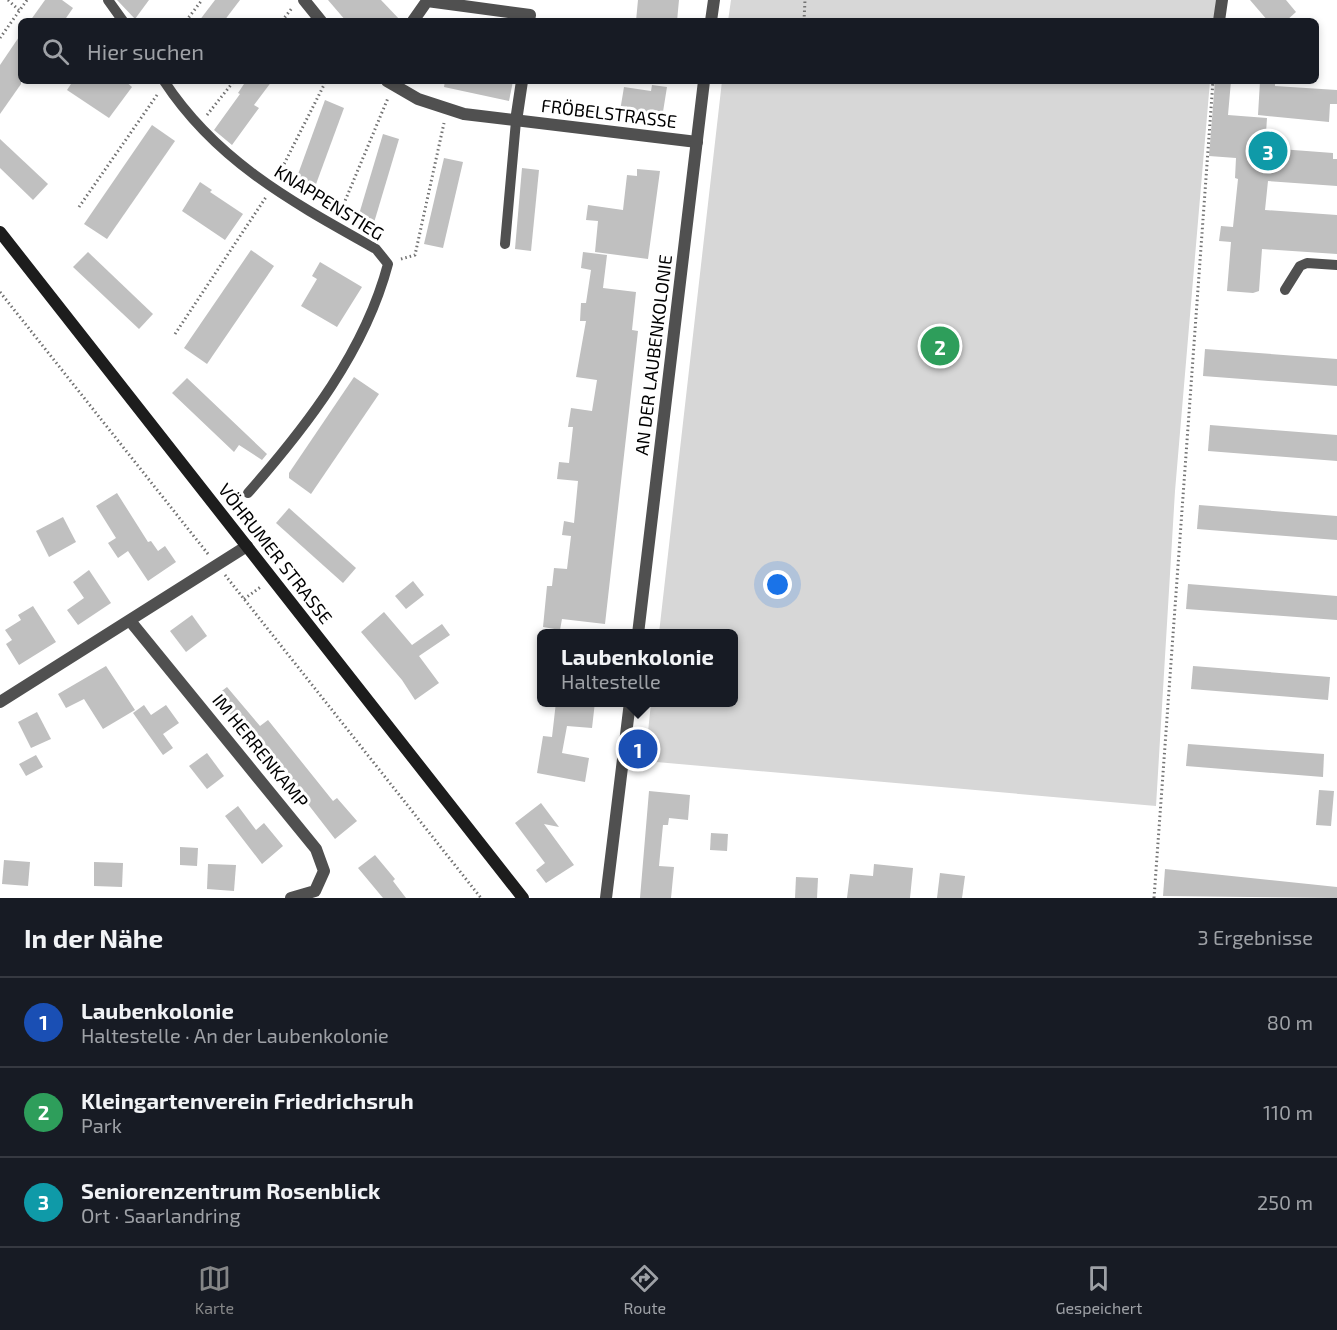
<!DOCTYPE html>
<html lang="de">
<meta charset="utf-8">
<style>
:root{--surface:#171b24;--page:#242831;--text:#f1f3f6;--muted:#9ea1a6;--line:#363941;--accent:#858687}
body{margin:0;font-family:"Exo 2",sans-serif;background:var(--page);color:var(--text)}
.you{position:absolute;left:778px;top:585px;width:21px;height:21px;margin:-15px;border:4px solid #fff;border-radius:50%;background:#1a73e8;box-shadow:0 0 0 9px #1a73e833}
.badge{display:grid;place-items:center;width:39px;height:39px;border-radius:50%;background:var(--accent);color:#fff;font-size:20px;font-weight:700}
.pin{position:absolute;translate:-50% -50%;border:3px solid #fff;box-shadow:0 2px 6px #0006}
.popup{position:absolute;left:537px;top:629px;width:201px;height:78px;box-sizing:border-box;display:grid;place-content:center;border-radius:9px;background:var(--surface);filter:drop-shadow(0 2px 4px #0005);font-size:20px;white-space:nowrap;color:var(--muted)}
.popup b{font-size:22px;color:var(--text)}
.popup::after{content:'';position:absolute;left:50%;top:100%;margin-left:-12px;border:12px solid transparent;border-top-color:var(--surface)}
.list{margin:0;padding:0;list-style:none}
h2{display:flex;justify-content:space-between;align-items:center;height:78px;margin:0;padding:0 24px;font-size:26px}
h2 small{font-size:20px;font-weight:400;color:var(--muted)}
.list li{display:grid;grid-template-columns:39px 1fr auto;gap:18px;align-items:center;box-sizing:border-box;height:90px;padding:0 24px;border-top:2px solid var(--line)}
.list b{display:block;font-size:22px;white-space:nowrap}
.list p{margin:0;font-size:20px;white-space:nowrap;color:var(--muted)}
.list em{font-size:20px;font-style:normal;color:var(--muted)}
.icon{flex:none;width:33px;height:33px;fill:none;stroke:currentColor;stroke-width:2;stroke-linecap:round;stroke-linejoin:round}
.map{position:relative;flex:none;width:1337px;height:898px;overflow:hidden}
.search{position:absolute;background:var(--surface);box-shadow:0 3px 9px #0003;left:18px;right:18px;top:18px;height:66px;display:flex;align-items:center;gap:15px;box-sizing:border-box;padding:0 21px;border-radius:9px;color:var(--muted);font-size:22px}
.sheet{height:348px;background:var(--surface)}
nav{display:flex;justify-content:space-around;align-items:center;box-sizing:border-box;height:84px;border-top:2px solid var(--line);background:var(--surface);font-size:16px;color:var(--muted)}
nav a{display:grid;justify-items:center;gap:3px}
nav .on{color:var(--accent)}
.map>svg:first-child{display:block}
.green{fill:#d7d7d7}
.building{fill:#c0c0c0}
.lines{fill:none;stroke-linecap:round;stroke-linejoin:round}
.path{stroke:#727272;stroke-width:3;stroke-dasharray:1.5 3;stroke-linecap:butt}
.service{stroke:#505050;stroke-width:10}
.minor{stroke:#505050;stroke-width:12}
.secondary{stroke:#1d1d1d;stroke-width:12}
.labels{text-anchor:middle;stroke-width:6;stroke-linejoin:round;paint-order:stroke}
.street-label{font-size:18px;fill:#000;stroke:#fff}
</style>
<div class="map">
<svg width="1337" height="898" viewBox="0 0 1337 898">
<rect width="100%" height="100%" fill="#fff"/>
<!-- green -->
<g class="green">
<path d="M731,0H1216L1214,21H728Z"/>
<path d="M722,81H1210L1175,491L1156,806L645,761L651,703L734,702V634L659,633Z"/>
</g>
<!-- building -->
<g class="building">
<path d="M45,0H62L73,8L64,21H30Z"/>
<path d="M117,0H149L135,19Z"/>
<path d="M215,0H240L224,21H199Z"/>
<path d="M328,0H381L401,21H346Z"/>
<path d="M638,0H679L677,21H636Z"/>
<path d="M1250,0H1286L1296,12L1286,21H1268Z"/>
<path d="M21,34V84L0,114V65Z"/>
<path d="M73,81H125L132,87L109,118L67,90Z"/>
<path d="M246,81H272L254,105L259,108L232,145L214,130L240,94L238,93Z"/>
<path d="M445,81H513L509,101L444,87Z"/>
<path d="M1215,81H1231L1228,115L1267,118L1265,148L1333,153V159H1337V186L1268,181L1265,210L1337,215V254L1262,249L1259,291L1253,293L1227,291L1231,242L1219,241L1221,226L1233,227L1238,179L1235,178L1236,158L1209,156Z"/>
<path d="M1260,81H1275V86L1337,90V104H1330L1329,122L1258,115Z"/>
<path d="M652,85L667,87L662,118L620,111L624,87L651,91Z"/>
<path d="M325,100L344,108L312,195L293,188Z"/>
<path d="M152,125L175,141L107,239L84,224Z"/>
<path d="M383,134L399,139L373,226L357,221Z"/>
<path d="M0,139L48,184L33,200L0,168Z"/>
<path d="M444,158L463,162L443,248L424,244Z"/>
<path d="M522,168L539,170L531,251L515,249Z"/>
<path d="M637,169L660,171L648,259L595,252L598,221L586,220L588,205L623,210L627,175L637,176Z"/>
<path d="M200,182L212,190L210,192L243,214L225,240L182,211Z"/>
<path d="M251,250L274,266L207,364L184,348Z"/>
<path d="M88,252L153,314L139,329L73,267Z"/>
<path d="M583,252L607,255L603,288L636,292L632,330L638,331L605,624L562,619L560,630L543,627L547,586H552L554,568L567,569L571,536L562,535L564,521L574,523L578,481L557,479L559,462L569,463L573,427H568L571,408L592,411L597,380L576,377L586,321H580L581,303H586L591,270L581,268Z"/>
<path d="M320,262L362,287L337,327L301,306L317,279L312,276Z"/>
<path d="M1205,349L1337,359V386L1203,376Z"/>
<path d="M354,377L379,394L311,494L289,478V473Z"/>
<path d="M187,378L267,454L262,460L239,445L234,452L172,393Z"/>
<path d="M1210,425L1337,435V461L1208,451Z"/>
<path d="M117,493L148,542L151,541L158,551L165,546L176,562L148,581L128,551L118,558L108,543L116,538L96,506Z"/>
<path d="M1199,505L1337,516V540L1197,529Z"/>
<path d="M289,508L356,568L343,583L276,523Z"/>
<path d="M63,517L76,542L49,557L36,531Z"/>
<path d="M89,570L111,603L78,625L67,610L84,598L73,582Z"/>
<path d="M413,581L424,595L406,609L395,596Z"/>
<path d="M1188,584L1337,596V620L1186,609Z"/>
<path d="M33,606L56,642L19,665L6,644L12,640L5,630L21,620L18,615Z"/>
<path d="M384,612L412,645L442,624L450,635L419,656L439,683L415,700L402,680L361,632Z"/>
<path d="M192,615L207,636L186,652L170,631Z"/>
<path d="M106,666L135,710L103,729L84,699L66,708L58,694Z"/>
<path d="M1193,666L1330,677L1328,700L1191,689Z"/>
<path d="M227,687L260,726L268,720L333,801L337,798L357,821L335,839L297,790L293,793L242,724L240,726L215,696Z"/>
<path d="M556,702H595L592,728L567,726L562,753L589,758L585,782L537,773L543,736L552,737Z"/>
<path d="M144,705L151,715L166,705L179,723L163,734L173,748L163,755L133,713Z"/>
<path d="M37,712L51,739L31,748L18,722Z"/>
<path d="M1188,744L1324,754L1323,777L1186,766Z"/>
<path d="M207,753L224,776L207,789L189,766Z"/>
<path d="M36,755L43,767L26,776L19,764Z"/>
<path d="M1319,790L1334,791L1331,826L1316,825Z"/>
<path d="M649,791L690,795L688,820L669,818L668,825H663L659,866L674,867L671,898H640Z"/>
<path d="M541,803L559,827L544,824L574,865L546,883L536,870L545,863L515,823Z"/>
<path d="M238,806L256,830L264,823L283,846L262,864L225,816Z"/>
<path d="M711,833L728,834L727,851L710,850Z"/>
<path d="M180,847L198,848L197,866L180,865Z"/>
<path d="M375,855L395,879L393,881L406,898H383L358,868Z"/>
<path d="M4,860L30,862L28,886L2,884Z"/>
<path d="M94,862L123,863L122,887L94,886Z"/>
<path d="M208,864L236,865L234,891L207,889Z"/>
<path d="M874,864L913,868L910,898H847L850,874L873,876Z"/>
<path d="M1165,869L1337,887V898L1163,896Z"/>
<path d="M940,873L965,876L962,898H937Z"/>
<path d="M796,877L818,878L817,898H795Z"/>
</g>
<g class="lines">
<!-- path -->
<g class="path">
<path d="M8,0L19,10"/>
<path d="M186,21L202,0"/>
<path d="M282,21L292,8"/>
<path d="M804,21L805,0"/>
<path d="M0,38L27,0"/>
<path d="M207,115L234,81"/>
<path d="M278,176L326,81"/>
<path d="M79,207L157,95"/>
<path d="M340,213L388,98"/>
<path d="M401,259L415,255L444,123"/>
<path d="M0,292L208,554"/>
<path d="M175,334L266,197"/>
<path d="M225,575L481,898"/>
<path d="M244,599L262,586"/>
<path d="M1154,898L1213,81"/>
</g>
<!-- service -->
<g class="service">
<path d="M108,0L123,21"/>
<path d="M164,81C217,162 294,203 376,249L388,264C365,351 307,426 248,493"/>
<path d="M505,244L516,121"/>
<path d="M1285,290L1300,266L1307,263L1337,265"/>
</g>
<!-- minor -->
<g class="minor">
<path d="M304,0L321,21"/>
<path d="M413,21L427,1L530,15L529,21"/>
<path d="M711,21L714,0"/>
<path d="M1219,21L1222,0"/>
<path d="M387,81L418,99L464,114L697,142"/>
<path d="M516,121L522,81"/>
<path d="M131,622L316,849L324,871L315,891L291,898"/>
<path d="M638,634L704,81"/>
<path d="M0,702L247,546"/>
<path d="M606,898L630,702"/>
</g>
<!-- secondary -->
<path class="secondary" d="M0,232L523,898"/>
</g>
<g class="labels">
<!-- street labels -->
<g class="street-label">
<text transform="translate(609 114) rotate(7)" y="6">FRÖBELSTRASSE</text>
<text transform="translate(329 203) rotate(32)" y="6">KNAPPENSTIEG</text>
<text transform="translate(654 355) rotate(-83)" y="6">AN DER LAUBENKOLONIE</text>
<text transform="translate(275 554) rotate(52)" y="6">VÖHRUMER STRASSE</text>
<text transform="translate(260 751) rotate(51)" y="6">IM HERRENKAMP</text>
</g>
</g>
</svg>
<div class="you"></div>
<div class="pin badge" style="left:638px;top:749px;background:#1a4fb4">1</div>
<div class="popup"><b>Laubenkolonie</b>Haltestelle</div>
<div class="pin badge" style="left:940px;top:346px;background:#2e9e5b">2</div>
<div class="pin badge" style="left:1268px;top:151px;background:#0f9aa8">3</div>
<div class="search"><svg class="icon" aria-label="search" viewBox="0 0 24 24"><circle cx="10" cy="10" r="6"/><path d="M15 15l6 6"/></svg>Hier suchen</div>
</div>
<section class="sheet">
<h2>In der Nähe<small>3 Ergebnisse</small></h2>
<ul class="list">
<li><span class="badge" style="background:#1a4fb4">1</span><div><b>Laubenkolonie</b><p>Haltestelle · An der Laubenkolonie</p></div><em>80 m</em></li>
<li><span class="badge" style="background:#2e9e5b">2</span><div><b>Kleingartenverein Friedrichsruh</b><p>Park</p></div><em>110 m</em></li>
<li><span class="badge" style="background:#0f9aa8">3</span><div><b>Seniorenzentrum Rosenblick</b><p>Ort · Saarlandring</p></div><em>250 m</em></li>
</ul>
</section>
<nav>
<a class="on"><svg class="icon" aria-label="map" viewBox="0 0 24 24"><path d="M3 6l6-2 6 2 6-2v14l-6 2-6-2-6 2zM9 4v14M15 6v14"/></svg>Karte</a>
<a><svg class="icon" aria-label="directions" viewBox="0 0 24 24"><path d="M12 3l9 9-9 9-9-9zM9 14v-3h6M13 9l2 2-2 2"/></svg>Route</a>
<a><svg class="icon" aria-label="saved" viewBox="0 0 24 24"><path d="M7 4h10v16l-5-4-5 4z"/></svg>Gespeichert</a>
</nav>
